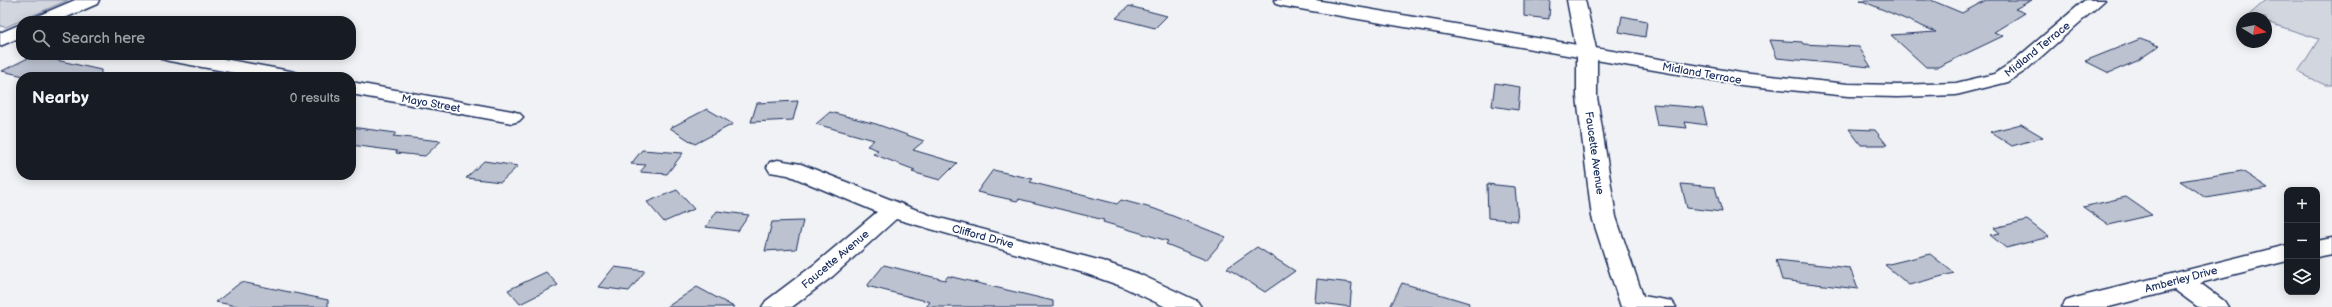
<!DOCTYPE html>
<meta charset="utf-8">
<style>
:root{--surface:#171b24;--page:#20242c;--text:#f1f3f6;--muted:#9ea1a6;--line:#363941}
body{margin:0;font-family:"Balsamiq Sans",sans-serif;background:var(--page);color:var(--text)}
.controls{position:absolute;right:12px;bottom:12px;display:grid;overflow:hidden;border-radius:8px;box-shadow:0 2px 10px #0003}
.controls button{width:36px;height:36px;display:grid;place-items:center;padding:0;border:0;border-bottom:1px solid var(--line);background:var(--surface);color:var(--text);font:20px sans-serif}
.compass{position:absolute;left:2236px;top:12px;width:36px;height:36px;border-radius:50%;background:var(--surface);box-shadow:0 2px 10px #0003;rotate:100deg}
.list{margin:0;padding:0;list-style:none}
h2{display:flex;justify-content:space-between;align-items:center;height:52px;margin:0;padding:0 16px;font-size:17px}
h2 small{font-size:13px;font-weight:400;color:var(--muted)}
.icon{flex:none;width:22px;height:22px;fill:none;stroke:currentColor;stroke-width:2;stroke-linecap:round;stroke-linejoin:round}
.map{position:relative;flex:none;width:2332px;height:307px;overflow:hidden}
.search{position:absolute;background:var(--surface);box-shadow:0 2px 10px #0003;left:16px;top:16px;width:340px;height:44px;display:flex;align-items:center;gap:10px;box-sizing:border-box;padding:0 14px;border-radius:16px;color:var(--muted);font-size:15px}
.panel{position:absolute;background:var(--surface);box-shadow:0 2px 10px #0003;left:16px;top:72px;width:340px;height:108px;border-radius:16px}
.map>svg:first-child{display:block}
.green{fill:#d2d6df;stroke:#76829e}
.building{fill:#bcc2d0;stroke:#1b2f5e}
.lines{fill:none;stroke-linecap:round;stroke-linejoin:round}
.minor-casing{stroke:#1b2f5e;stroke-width:3}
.tertiary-casing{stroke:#1b2f5e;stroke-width:3}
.minor{fill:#fff;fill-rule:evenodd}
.tertiary{fill:#fff;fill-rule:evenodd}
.labels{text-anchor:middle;stroke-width:3.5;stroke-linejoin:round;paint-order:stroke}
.street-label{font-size:11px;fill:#1b2f5e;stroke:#fff}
</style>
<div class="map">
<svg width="2332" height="307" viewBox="0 0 2332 307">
<rect width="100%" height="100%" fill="#f1f2f5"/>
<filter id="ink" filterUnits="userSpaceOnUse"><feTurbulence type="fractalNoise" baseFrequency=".025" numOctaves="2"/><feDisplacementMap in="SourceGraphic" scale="8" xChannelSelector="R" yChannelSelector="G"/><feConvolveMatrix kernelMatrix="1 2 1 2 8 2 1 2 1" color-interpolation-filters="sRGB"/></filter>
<g filter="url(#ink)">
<!-- green -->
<g class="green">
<path d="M0,0H68L6,27L0,26Z"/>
<path d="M2266,0H2332V85H2325L2298,72L2319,39L2266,22V18L2248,16Z"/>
</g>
<!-- building -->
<g class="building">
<path d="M1524,0H1550L1549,19L1524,16Z"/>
<path d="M1860,0H1931L1962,13L1986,0H2032L2015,9L2025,13L1994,32L2003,36L1938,67H1926L1891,35L1936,32Z"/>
<path d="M1129,6L1167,16L1155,28L1116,18Z"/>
<path d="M1622,16L1647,21L1645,37L1619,32Z"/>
<path d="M2140,39L2159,46L2137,61L2109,73L2085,61Z"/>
<path d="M1770,40L1802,42L1803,44L1859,47L1871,67L1777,58Z"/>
<path d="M34,55L101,70V77H28L2,71Z"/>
<path d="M1495,83L1520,87L1518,110L1492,106Z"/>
<path d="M798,101L793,120L751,122L757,103Z"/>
<path d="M1653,104L1703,108L1707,125L1685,122L1687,128L1657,125Z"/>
<path d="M707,109L733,124L695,144L670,128Z"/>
<path d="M830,112L876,124L924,141L913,150L957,163L940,180L912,172L915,170L873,154L878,150L867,146L874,140L816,124Z"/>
<path d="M2021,124L2043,137L2012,146L1990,132Z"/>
<path d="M351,127L396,133L393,136L441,141L425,156L396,153L397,151L351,145Z"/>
<path d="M1849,129L1875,130L1887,145H1861Z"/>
<path d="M642,150L683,153L667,174L640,172L646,165L631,164Z"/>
<path d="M484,161L518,166L501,182L466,178Z"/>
<path d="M993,170L1033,179L1030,182L1117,204L1121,200L1155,209L1226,237L1206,260L1166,244L1168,241L1103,222L1104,220L1019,199L1017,201L977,192Z"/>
<path d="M2242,171L2268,188L2206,198L2180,181Z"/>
<path d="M1487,184L1515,187L1518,221L1488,218Z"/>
<path d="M1681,184L1715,187L1722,212L1687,208Z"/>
<path d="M677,190L694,209L664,222L647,202Z"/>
<path d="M2126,197L2152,215L2109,225L2083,207Z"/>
<path d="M717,211L749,215L738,231L706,227Z"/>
<path d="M2027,220L2049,237L2006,248L1990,235L2000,233L1994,228Z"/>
<path d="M803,221L796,249L765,251L772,222Z"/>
<path d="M1257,247L1295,271L1265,292L1227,268Z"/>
<path d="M1930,254L1954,273L1909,285L1885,265Z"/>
<path d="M1776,260L1850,268L1858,289L1782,280Z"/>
<path d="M884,265L945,280L948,276L1053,301V307H926L930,302L867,286Z"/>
<path d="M614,267L645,271L629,291L598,287Z"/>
<path d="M546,272L558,285L520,304L508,290Z"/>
<path d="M1317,279L1352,283L1350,307L1315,302Z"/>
<path d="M241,282L328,300V307H242L216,302Z"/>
<path d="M1402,283L1469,303L1468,307H1390Z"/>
<path d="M697,287L734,307H667Z"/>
</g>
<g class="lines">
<defs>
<g id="minor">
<path d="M1567,0H1585L1597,53V97L1616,217L1643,296L1672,301L1676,307H1621L1592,217L1577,97V53Z"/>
<path d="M159,55H202L290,71L297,73L300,77H257L169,61L162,59Z"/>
<path d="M351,82L512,111L519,113L523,117L519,121L512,123L351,94Z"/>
<path d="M778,160L801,164L932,216L1102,261L1139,274L1197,301L1201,307H1166L1121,286L1084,273L896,219L833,276L792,307H762L766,301L815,264L877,212L788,175L770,172L767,167L770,162Z"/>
<path d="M2332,238V254L2317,257V241Z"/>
<path d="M2287,245V261L2200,283L2224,301L2228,307H2198L2175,290L2109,307H2062L2066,301L2075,298Z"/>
</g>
<g id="tertiary">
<path d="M75,0H99L97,4L58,21H33L35,17Z"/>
<path d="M1274,0H1315L1741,73L1848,84L1898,85L1956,83L1994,74L2011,63L2085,0H2105L2025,71L2008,82L1956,95L1898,97L1848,96L1741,85L1283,6L1276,4Z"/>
<path d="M21,24V37L0,46V33Z"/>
</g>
</defs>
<!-- minor casing -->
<use href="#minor" class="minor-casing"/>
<!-- tertiary casing -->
<use href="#tertiary" class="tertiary-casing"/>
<!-- minor -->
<use href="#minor" class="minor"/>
<!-- tertiary -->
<use href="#tertiary" class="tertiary"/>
</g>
</g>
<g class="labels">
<!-- street labels -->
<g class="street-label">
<text transform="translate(2037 49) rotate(-39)" y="4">Midland Terrace</text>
<text transform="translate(1702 73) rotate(10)" y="4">Midland Terrace</text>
<text transform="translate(431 103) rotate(10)" y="4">Mayo Street</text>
<text transform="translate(1595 153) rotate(82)" y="4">Faucette Avenue</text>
<text transform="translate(983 236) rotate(15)" y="4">Clifford Drive</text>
<text transform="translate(835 259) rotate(-40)" y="4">Faucette Avenue</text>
<text transform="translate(2181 279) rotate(-15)" y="4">Amberley Drive</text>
</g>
</g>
</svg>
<div class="controls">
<button>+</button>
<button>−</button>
<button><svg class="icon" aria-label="layers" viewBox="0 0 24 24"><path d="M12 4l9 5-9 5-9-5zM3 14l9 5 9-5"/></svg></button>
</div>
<svg class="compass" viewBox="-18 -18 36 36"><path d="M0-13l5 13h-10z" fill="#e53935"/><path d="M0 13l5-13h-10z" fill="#9ea1a6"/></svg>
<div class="search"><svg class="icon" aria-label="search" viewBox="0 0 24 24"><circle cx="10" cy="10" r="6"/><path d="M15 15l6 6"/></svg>Search here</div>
<section class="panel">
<h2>Nearby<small>0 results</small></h2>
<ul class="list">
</ul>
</section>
</div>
